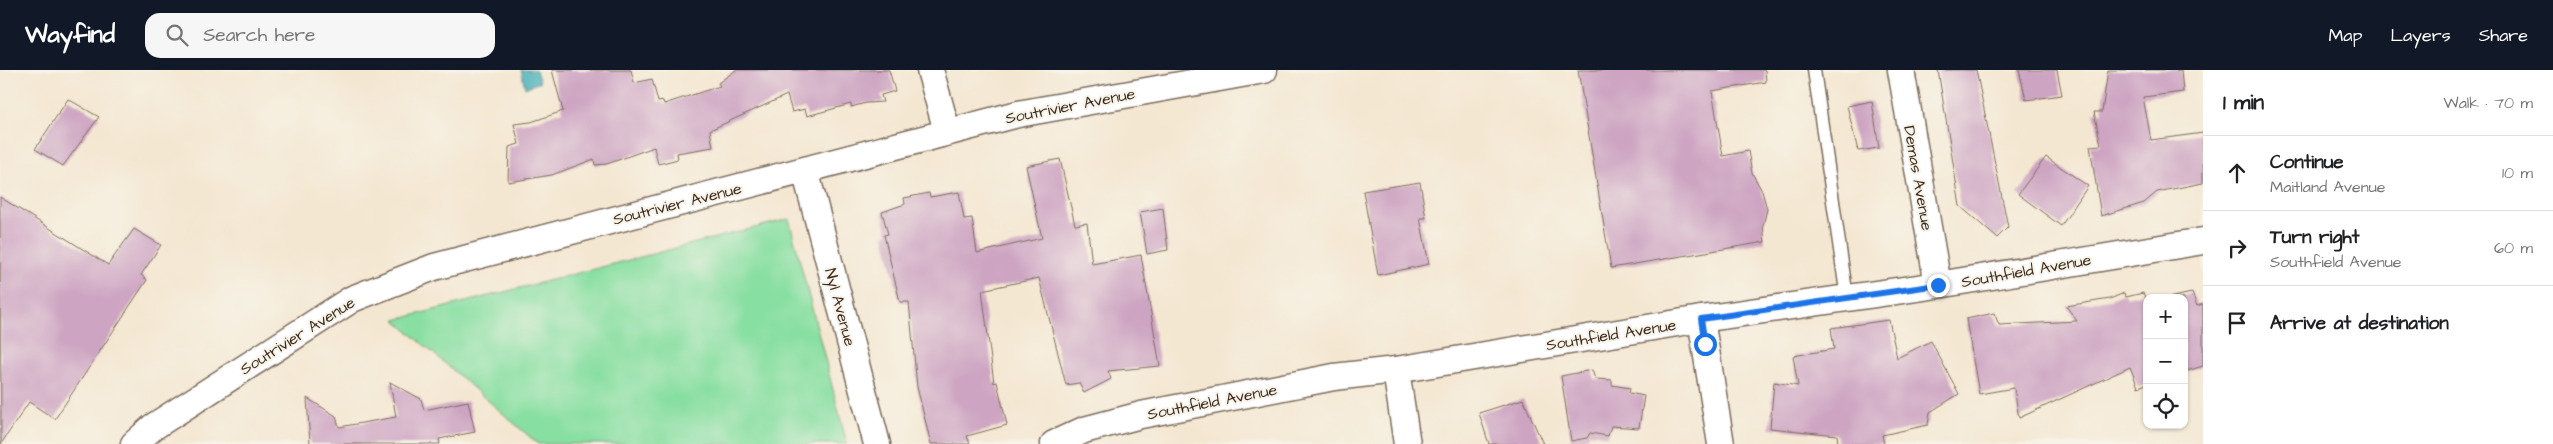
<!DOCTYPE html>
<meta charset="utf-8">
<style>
:root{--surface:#fff;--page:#f6f6f6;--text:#202124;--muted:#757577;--line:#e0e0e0;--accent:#111827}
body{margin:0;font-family:"Architects Daughter",sans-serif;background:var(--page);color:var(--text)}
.controls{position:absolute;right:15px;bottom:15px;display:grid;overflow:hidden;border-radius:10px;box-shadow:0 1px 4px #0004}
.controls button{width:45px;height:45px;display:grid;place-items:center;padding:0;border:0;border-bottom:1px solid var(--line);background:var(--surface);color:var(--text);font:25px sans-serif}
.stop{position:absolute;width:15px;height:15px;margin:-11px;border:4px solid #1a73e8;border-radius:50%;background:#fff}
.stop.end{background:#1a73e8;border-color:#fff;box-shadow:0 1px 5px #0008}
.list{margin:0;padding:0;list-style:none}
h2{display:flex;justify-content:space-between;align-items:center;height:65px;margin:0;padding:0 20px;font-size:21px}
h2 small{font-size:16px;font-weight:400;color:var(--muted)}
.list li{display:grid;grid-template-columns:32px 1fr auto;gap:15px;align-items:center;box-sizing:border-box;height:75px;padding:0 20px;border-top:1px solid var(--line)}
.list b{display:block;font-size:19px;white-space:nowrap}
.list p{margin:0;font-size:16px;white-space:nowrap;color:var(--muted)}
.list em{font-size:16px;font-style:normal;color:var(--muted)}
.icon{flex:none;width:28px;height:28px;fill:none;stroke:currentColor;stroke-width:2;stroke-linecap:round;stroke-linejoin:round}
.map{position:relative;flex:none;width:2203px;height:374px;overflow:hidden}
header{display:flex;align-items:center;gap:30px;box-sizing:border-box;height:70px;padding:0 25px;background:var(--accent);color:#fff}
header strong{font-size:24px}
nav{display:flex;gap:28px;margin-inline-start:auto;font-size:18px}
.search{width:350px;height:45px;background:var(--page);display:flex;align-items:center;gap:12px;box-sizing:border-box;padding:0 18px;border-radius:15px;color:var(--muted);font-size:19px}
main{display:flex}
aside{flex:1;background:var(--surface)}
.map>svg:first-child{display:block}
.green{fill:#88dfa2;stroke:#628460}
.water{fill:#3aabb5;stroke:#3a6a6a}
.building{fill:#cda4c2}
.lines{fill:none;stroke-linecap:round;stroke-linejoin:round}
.lane-casing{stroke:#7c6c5d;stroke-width:15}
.street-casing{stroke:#7c6c5d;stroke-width:29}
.lane{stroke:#fff;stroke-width:12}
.street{stroke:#fff;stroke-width:26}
.route{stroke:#1a73e8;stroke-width:6}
.labels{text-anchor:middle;stroke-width:4;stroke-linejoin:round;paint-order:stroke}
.street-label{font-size:16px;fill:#3b2a1e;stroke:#f7f3e8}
</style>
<header>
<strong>Wayfind</strong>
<div class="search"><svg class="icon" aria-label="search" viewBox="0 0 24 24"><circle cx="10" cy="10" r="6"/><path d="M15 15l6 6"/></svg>Search here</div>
<nav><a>Map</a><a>Layers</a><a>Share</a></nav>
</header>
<main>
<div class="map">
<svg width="2203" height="374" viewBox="0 0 2203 374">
<rect width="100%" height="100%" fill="#f7f3e8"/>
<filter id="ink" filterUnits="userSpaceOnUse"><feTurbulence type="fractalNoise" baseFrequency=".02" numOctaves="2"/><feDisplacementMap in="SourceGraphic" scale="10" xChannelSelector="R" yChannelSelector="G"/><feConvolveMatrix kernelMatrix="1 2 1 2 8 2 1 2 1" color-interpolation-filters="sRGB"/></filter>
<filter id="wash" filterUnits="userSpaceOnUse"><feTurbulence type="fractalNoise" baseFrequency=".0096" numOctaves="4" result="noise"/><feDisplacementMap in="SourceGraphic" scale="20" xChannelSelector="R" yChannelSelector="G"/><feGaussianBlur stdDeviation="1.12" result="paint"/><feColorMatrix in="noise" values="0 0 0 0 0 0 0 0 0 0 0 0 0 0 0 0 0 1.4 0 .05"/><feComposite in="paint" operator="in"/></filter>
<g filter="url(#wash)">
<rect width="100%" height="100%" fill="#f4e7d2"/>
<!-- green -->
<path class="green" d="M789,149L847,374H538L395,250Z"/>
<!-- water -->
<path class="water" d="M521,0H536L540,12L525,18Z"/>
<g id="blocks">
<!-- building -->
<g class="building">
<path d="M552,0H631L634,13L652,9L658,32L663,31L664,34L720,16L718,13L736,0H889L895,21L881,25L883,32L866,33L851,37V34L807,46L805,39L792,42L787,25L710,60L713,77L677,83L678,89L658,94L654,77L607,94L595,95L594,89L552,105L508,112L509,77L519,74L514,54L531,52L563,41Z"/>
<path d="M1578,0H1765L1766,12L1712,21L1723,86L1748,81L1752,103L1762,121L1767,139L1763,156L1765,172L1611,198Z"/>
<path d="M1938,0H1976L2008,157L1997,168L1960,136Z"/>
<path d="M2019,0H2057L2062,25L2026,30Z"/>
<path d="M2108,0H2181L2183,22L2143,27L2151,70L2203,63V113L2157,122L2144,133L2101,146L2090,76L2101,75L2094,42H2102Z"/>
<path d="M68,29L99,47L63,96L35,79Z"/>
<path d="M1872,31L1879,78L1858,81L1847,36Z"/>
<path d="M2046,87L2088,116L2061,156L2018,124Z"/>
<path d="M1060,89L1075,155L1087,153L1092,194L1141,185L1160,296L1108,301L1111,309L1084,323L1079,313L1066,315L1039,208L982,220L994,313L997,312L1007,355L967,366L970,374H931L917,317L909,232H900L884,165L888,164L882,142L905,134L904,128L929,123L930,127L959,122L964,149L972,148L977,183L1042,168L1026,96Z"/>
<path d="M1420,112L1426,148H1420L1429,194L1378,205L1363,121Z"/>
<path d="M0,127L108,195L134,159L161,175L141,205L147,210L55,349L29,332L1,374Z"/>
<path d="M1163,138L1168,180L1147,184L1140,142Z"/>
<path d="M2124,223L2126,227L2143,223L2147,232V314L2138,317L2130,297L2019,348L2014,318L1979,324L1966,249L1994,243L1999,255L2077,251L2066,236L2110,229Z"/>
<path d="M2192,223L2197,236L2203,234V296L2184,302V228H2168Z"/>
<path d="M1889,250L1897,288L1931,271L1959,324L1930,342L1928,355L1882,365L1884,374H1838L1837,365L1770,358L1774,312L1798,316L1793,286L1834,279L1831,258Z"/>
<path d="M1592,300L1595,309L1612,310V315L1630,318L1629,323L1644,326L1639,358L1611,356L1608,366L1590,363L1587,368L1571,371L1561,306Z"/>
<path d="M390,312L421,329L424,340L468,331L475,362L439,369L440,374H310L307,328L336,346L339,357L396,347Z"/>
<path d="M1523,329L1543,374H1489L1479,343Z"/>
</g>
</g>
</g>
<g filter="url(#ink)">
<use href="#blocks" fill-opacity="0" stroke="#7c6c5d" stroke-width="1"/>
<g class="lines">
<defs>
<path id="lane" d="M1814,0L1847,228"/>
<g id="street">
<path d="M930,0L947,61"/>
<path d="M1901,0L1938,215"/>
<path d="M805,100L877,374"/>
<path d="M1701,249L1721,374"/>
<path d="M1396,300L1407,374"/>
<path d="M134,374L153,357L352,229L434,197L1018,44L1264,0"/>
<path d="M1054,374L1084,360L1141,345L1334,307L1396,300L1701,249L1938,215L2203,171"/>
</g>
</defs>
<!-- lane casing -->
<use href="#lane" class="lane-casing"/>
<!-- street casing -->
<use href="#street" class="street-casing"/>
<!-- lane -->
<use href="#lane" class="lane"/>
<!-- street -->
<use href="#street" class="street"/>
</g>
</g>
<g class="lines" filter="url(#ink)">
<!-- route -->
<path class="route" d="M1705,274L1701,249L1938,215"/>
</g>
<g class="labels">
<!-- street labels -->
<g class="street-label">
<text transform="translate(1070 35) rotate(-11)" y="6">Soutrivier Avenue</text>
<text transform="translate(1919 108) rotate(80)" y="6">Demas Avenue</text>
<text transform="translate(677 133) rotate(-14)" y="6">Soutrivier Avenue</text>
<text transform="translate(2026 200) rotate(-10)" y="6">Southfield Avenue</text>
<text transform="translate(841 237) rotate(75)" y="6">Nyl Avenue</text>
<text transform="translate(1611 264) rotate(-9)" y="6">Southfield Avenue</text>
<text transform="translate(297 265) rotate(-32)" y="6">Soutrivier Avenue</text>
<text transform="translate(1212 331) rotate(-11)" y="6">Southfield Avenue</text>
</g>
</g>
</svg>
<div class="controls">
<button>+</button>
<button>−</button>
<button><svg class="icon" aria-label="locate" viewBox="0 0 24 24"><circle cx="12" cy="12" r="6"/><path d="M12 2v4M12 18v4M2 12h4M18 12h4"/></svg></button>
</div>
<div class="stop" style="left:1705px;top:274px"></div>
<div class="stop end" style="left:1938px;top:215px"></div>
</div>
<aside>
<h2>1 min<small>Walk · 70 m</small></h2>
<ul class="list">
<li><svg class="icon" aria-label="ahead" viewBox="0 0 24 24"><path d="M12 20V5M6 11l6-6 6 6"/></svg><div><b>Continue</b><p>Maitland Avenue</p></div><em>10 m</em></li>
<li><svg class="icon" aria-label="right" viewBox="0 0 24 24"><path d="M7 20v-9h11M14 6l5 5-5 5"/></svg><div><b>Turn right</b><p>Southfield Avenue</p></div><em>60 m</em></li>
<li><svg class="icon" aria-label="arrive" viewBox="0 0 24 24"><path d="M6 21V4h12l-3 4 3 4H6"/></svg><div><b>Arrive at destination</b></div></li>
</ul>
</aside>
</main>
